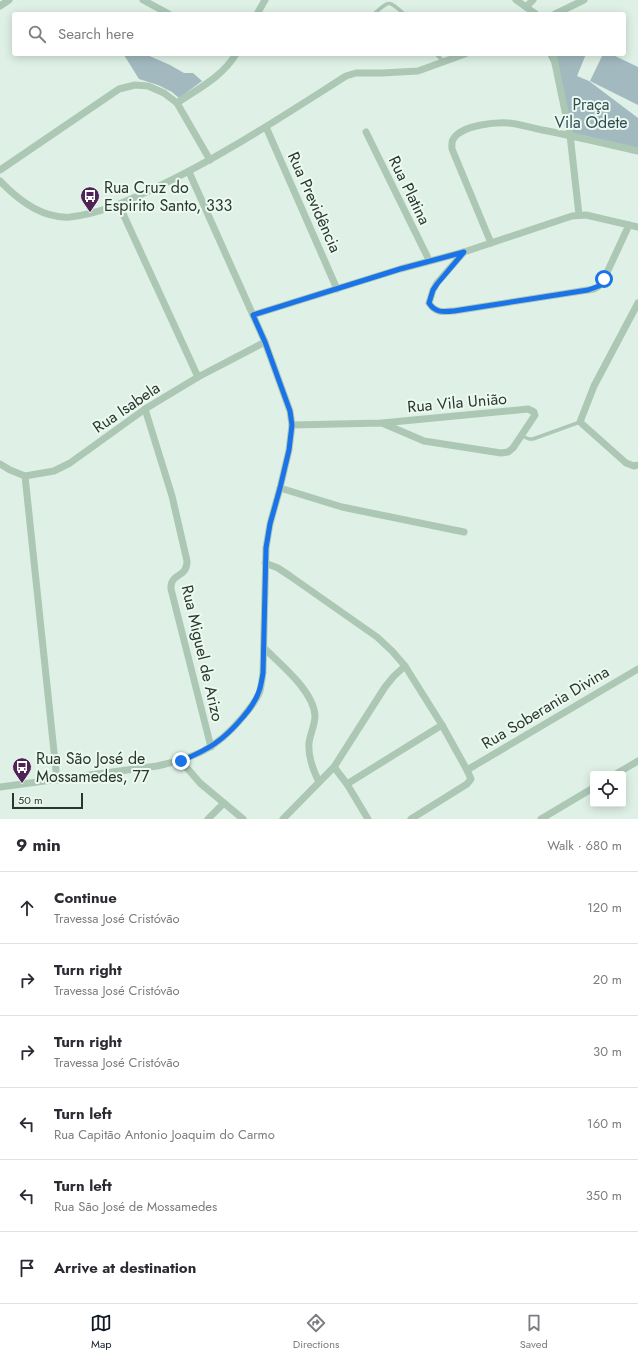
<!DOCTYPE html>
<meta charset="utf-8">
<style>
:root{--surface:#fff;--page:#f7f7f7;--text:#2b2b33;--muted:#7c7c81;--line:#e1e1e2;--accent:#111827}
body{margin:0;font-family:Jost,sans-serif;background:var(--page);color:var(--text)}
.controls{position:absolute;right:12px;bottom:12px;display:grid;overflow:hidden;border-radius:4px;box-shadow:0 2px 10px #0003}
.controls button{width:36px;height:36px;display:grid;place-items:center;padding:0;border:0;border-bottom:1px solid var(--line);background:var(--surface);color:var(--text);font:20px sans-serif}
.scale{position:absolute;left:12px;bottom:10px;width:71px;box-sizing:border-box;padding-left:4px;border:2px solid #2a372c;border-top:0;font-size:11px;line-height:14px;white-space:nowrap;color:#2a372c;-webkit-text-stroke:3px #ecf9f1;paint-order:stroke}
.stop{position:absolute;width:12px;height:12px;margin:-9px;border:3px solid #1a73e8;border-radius:50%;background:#fff}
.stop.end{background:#1a73e8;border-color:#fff;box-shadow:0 1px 4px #0008}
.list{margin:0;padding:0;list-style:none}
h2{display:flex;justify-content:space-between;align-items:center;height:52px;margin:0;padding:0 16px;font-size:17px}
h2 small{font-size:13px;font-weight:400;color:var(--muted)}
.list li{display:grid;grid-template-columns:26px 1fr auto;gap:12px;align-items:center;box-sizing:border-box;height:72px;padding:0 16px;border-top:1px solid var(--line)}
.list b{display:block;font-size:15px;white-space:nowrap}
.list p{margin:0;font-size:13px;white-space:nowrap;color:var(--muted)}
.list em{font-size:13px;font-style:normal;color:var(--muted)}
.icon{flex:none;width:22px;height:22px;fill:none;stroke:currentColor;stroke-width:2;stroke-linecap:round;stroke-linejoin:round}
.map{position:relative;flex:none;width:638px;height:819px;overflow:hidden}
.search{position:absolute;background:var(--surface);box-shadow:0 2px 10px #0003;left:12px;right:12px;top:12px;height:44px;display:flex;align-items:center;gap:10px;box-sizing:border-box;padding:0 14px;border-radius:4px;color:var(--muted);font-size:15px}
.sheet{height:484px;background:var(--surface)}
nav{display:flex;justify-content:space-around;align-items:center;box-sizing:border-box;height:56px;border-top:1px solid var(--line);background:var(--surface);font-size:11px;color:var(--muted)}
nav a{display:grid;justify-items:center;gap:2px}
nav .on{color:var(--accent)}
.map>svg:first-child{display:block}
.green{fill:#a1b9bf}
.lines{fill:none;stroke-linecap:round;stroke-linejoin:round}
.lane{stroke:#acc8b5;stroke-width:3.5}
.street{stroke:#acc8b5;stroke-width:7}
.route{stroke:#1a73e8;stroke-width:5}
.labels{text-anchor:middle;stroke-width:4;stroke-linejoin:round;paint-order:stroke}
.park-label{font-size:16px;fill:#304c53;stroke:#ecf9f1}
.poi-label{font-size:16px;fill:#2a372c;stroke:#ecf9f1;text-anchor:start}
.street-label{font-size:16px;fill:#2a372c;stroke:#ecf9f1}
</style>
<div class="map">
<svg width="638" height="819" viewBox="0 0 638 819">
<rect width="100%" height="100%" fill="#dff1e6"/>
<!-- green -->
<g class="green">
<path d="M125,54H145L170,65L184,73H193L202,81L179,98L172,92L158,85L139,79L124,55Z"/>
<path d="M547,54H586L577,76L589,81L638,118V148L572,133L553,66Z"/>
<path d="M603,54H611L638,67V105L590,81Z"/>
</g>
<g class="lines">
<!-- lane -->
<g class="lane">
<path d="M374,14C390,0 388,0 404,14"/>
<path d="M436,54L443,61"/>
<path d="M522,436L529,439H533L580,422"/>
</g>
<!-- street -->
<g class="street">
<path d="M143,0L169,14"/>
<path d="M516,0L536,14"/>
<path d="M0,6L9,0"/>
<path d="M526,7L533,0"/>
<path d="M257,14L265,0"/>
<path d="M555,14L584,0"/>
<path d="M553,54L570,135L579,215"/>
<path d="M177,103C199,88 222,77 236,54"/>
<path d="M266,127L337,289"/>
<path d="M366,132L429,260"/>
<path d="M0,170L119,89L135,85L148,86L164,93L177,103L210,160"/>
<path d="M0,181C18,200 42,219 70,217C100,214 127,201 153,189C221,157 283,116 346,76L356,73H382L418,71L465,54"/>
<path d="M119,205L198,377"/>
<path d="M491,243L452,149C452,145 451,141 454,138C463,125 495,122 509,123C520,124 531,128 542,130C574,136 606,144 638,151"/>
<path d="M464,252L437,283L433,290L429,303C435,313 443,312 454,311L594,289L599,286L604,279L629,225"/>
<path d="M638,303L594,386L580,422L626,463L634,466L638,465"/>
<path d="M253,315L400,269L464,252L572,216L586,215L638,227"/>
<path d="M145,409L172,496L187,561C187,579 170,572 171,589L211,747"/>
<path d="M292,425L382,423L528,409L534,412L535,415L513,448L508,452L501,453L424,441L382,423"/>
<path d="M0,464L10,470L25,476L54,471L70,463L145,409L198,377L265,342"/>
<path d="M25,476L57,780"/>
<path d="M280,488L342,507L464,532"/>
<path d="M265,563L278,568L290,576L377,637L392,651L405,666L442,725L467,770L471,779L467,784L411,819"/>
<path d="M264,648C280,664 314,691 315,716C315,725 310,734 309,743C308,756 313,770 319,782"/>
<path d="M181,761L200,783L243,819"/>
<path d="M334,767L347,784L368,819"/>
<path d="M467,770L638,669"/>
<path d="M616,774L638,761"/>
<path d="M347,784L442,725"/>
<path d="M0,787L157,766C194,758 216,749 241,719C248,711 256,702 260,691C261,686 262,679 263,673L266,548L270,524L280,488L289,450L292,425L290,411L265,342L189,172"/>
<path d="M208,819L224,803"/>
<path d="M283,819L334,767L385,687L394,676L405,666"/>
<path d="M541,819L593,788"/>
</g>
</g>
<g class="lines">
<!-- route -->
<path class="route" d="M181,761C209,749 223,741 243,717C250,709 256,701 259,691C261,686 262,679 263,673L266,548L270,524L280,488L289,450L292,425L290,411L265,342L253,315L400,269L464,252L437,284L433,290L429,303C435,313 444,312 454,311L588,290L599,286L604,279"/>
</g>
<!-- icons -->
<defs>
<symbol id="bus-pin" viewBox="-11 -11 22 30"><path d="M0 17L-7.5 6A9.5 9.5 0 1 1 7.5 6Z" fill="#502355" stroke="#ecf9f1"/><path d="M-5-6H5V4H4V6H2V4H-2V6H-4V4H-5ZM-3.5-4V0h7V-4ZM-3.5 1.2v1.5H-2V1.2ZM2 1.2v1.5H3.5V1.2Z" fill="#fff"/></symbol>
</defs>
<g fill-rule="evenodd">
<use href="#bus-pin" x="79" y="185" width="22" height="30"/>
<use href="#bus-pin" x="11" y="756" width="22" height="30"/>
</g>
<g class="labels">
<!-- park labels -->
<g class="park-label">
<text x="591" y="110">Praça<tspan x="591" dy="18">Vila Odete</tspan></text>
</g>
<!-- poi labels -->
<g class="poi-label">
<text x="104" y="193">Rua Cruz do<tspan x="104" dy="18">Espirito Santo, 333</tspan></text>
<text x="36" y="764">Rua São José de<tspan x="36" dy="18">Mossamedes, 77</tspan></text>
</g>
<!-- street labels -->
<g class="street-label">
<text transform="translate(410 190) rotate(64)" y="6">Rua Platina</text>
<text transform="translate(315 202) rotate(66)" y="6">Rua Previdência</text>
<text transform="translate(457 402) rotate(-5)" y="6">Rua Vila União</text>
<text transform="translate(126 407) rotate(-34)" y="6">Rua Isabela</text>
<text transform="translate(203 653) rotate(77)" y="6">Rua Miguel de Arizo</text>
<text transform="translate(545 707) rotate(-31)" y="6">Rua Soberania Divina</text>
</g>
</g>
</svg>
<div class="controls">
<button><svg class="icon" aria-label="locate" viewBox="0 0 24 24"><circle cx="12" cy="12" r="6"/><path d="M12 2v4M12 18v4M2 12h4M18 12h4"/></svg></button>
</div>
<div class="scale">50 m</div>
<div class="stop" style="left:604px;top:279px"></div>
<div class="stop end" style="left:181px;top:761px"></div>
<div class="search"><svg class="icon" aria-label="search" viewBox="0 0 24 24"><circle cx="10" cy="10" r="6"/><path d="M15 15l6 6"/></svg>Search here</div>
</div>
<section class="sheet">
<h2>9 min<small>Walk · 680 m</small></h2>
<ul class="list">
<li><svg class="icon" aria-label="ahead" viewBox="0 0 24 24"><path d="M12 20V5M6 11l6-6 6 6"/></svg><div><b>Continue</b><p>Travessa José Cristóvão</p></div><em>120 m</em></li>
<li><svg class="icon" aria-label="right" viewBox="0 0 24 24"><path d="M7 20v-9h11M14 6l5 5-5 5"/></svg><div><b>Turn right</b><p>Travessa José Cristóvão</p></div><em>20 m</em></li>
<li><svg class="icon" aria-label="right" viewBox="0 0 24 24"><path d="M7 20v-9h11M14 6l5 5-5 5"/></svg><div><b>Turn right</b><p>Travessa José Cristóvão</p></div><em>30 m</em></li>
<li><svg class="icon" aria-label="left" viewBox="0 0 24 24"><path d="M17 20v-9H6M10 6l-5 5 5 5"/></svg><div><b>Turn left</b><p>Rua Capitão Antonio Joaquim do Carmo</p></div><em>160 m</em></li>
<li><svg class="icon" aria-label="left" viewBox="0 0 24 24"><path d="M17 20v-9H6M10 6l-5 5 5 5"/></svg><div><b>Turn left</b><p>Rua São José de Mossamedes</p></div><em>350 m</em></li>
<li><svg class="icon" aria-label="arrive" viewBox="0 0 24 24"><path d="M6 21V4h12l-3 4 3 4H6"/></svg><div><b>Arrive at destination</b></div></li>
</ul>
</section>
<nav>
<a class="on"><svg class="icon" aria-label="map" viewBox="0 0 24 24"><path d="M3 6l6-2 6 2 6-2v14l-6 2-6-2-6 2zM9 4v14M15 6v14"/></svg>Map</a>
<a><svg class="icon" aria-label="directions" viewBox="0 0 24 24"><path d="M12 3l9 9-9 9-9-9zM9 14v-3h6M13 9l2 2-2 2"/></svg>Directions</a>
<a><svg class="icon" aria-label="saved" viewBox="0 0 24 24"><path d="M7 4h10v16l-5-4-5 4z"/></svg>Saved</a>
</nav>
